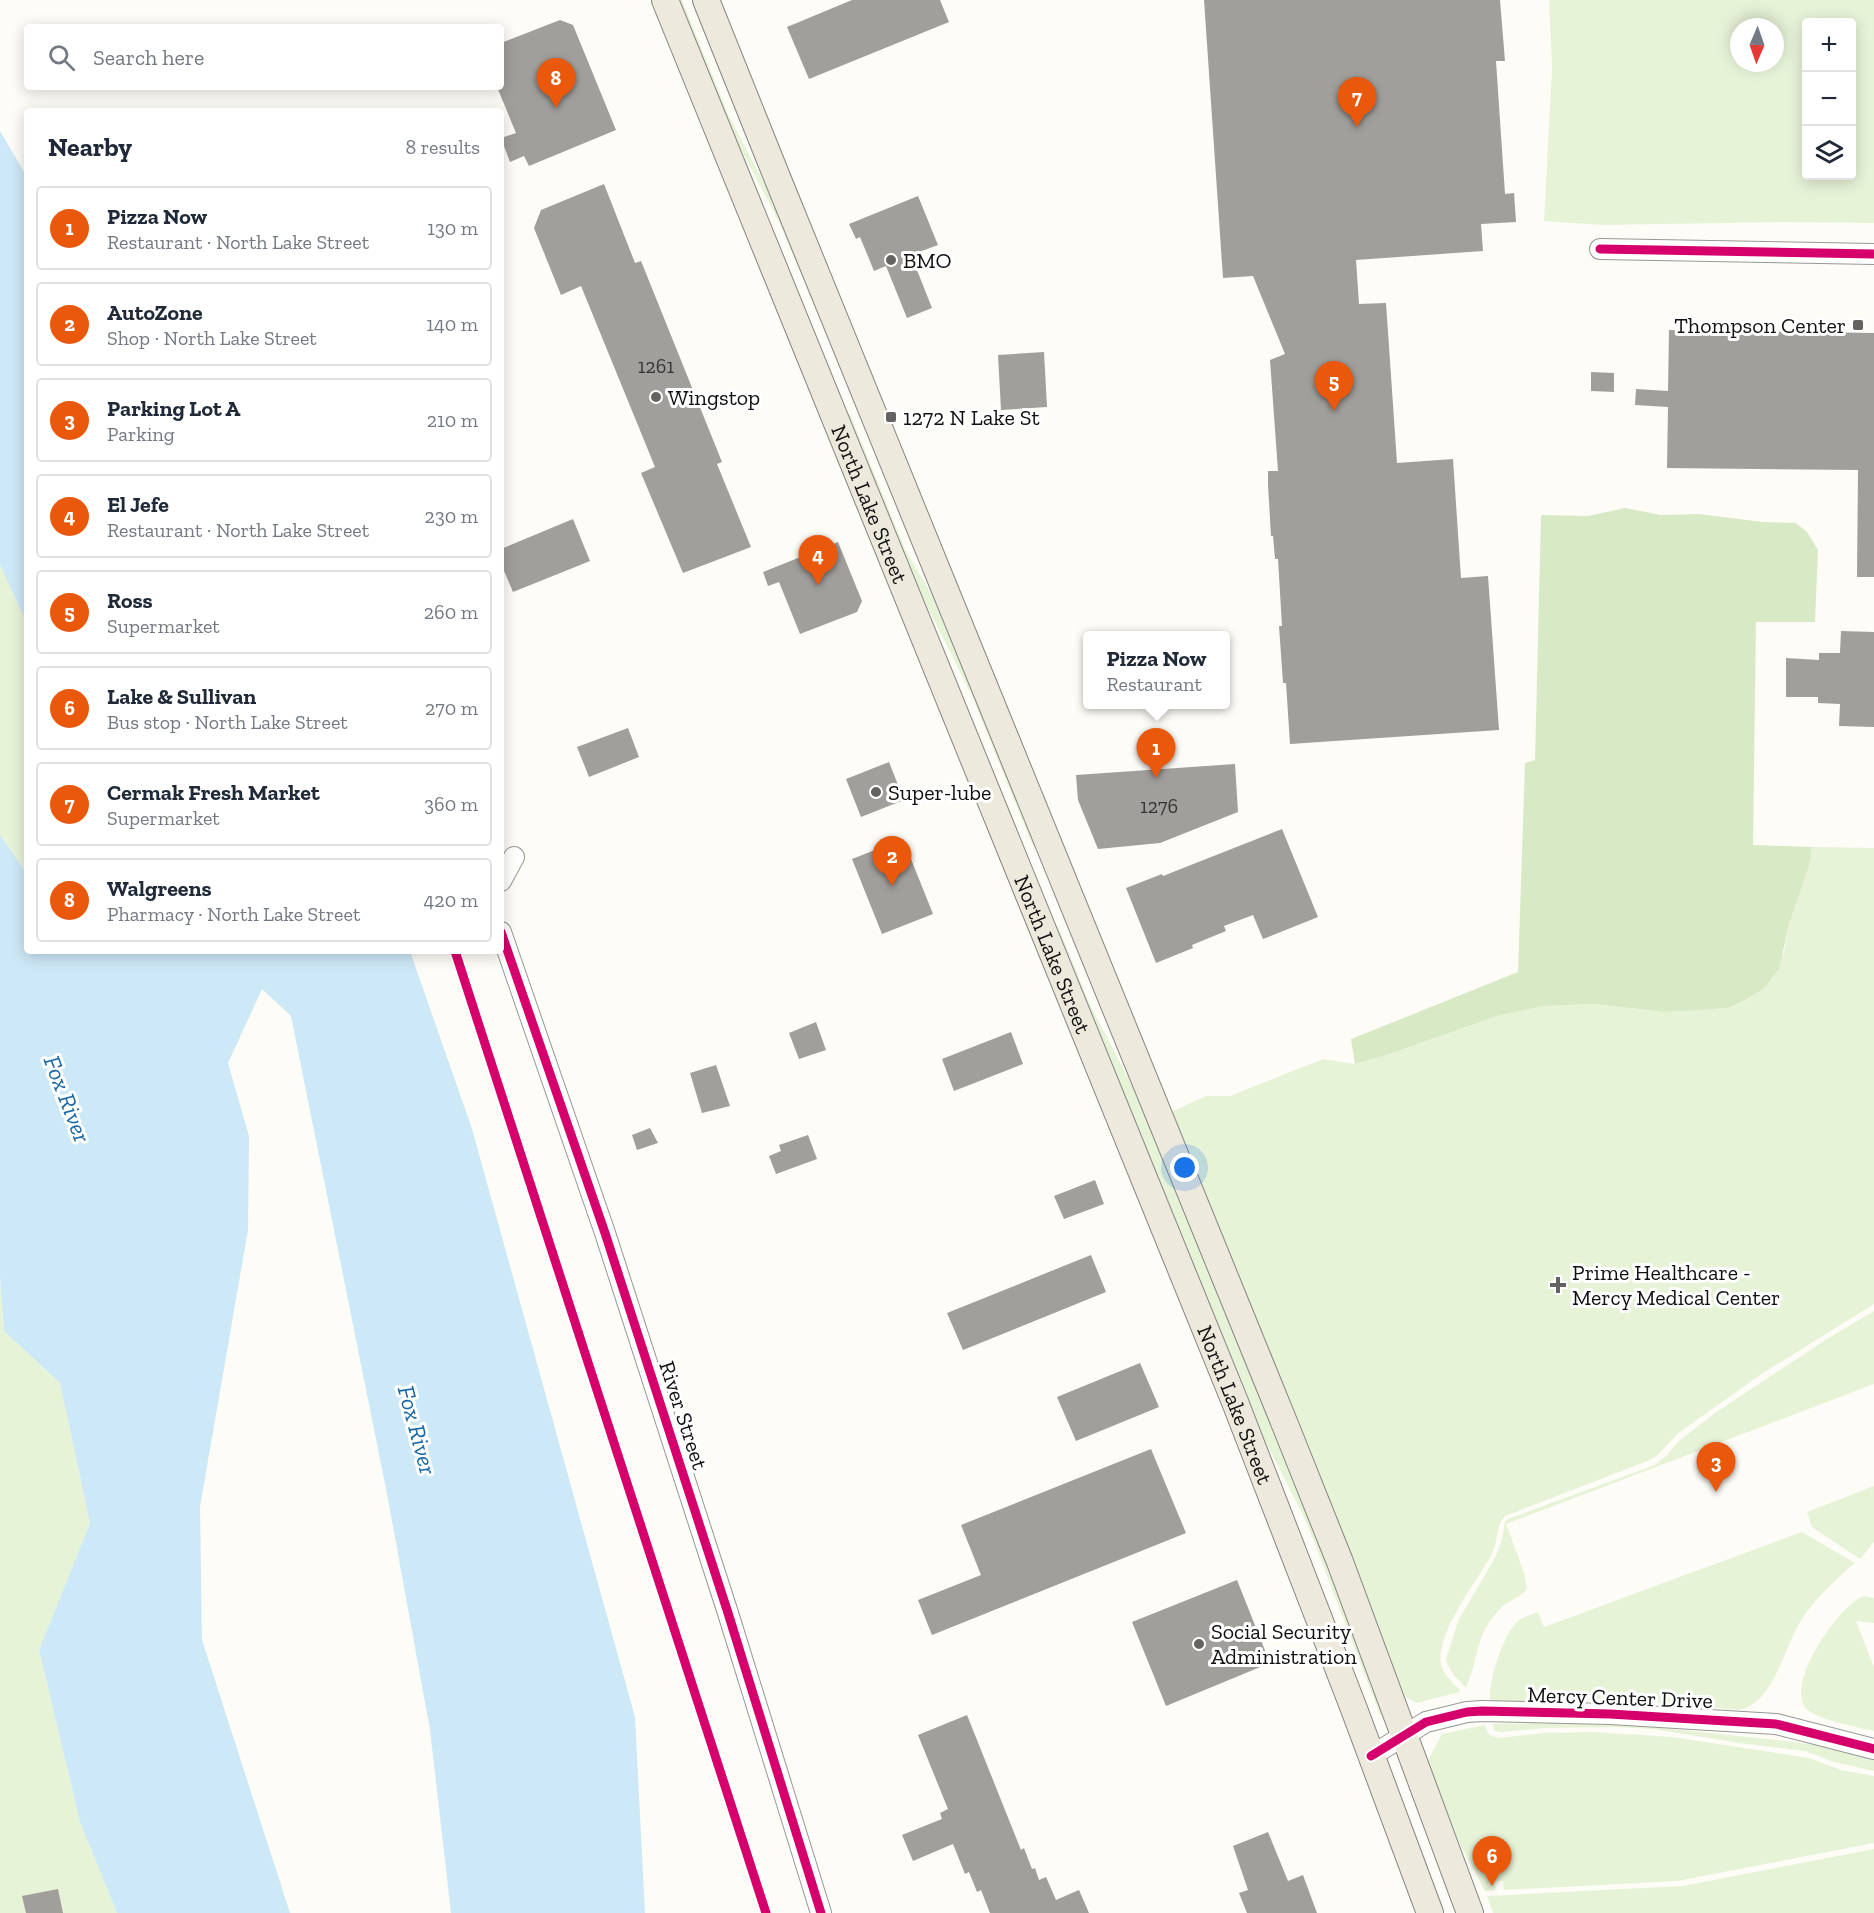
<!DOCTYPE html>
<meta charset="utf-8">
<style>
:root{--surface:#fff;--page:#f2f2f3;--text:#1f2937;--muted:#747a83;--line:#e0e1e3;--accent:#ea580c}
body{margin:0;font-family:"Zilla Slab",serif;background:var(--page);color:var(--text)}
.controls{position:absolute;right:18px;top:18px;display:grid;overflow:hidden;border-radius:6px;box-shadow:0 3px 15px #0003}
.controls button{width:54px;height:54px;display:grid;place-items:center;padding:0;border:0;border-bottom:2px solid var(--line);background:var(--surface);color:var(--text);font:30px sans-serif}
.compass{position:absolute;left:1730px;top:18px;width:54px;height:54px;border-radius:50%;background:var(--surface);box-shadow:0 3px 15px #0003;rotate:182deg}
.you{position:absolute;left:1185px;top:1168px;width:21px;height:21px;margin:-15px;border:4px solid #fff;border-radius:50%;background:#1a73e8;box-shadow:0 0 0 9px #1a73e833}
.badge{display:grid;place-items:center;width:39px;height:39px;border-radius:50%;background:var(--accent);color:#fff;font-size:20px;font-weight:700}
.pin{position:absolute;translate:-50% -50px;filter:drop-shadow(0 2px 3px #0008)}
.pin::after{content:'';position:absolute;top:32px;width:21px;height:18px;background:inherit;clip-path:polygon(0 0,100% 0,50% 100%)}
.popup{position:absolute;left:1083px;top:631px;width:147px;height:78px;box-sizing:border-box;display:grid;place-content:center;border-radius:6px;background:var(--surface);filter:drop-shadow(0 2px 4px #0005);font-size:20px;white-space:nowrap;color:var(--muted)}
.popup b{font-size:22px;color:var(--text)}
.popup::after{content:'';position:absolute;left:50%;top:100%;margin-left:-12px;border:12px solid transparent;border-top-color:var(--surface)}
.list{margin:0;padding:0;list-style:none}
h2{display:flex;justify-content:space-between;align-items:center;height:78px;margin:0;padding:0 24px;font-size:26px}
h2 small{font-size:20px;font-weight:400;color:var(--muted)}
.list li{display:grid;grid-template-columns:39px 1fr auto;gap:18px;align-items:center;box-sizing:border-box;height:84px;margin:0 12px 12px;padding:0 12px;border:2px solid var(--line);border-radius:6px}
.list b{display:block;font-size:22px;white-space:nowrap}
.list p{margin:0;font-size:20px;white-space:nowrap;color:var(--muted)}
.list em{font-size:20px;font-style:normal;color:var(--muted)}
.icon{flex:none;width:33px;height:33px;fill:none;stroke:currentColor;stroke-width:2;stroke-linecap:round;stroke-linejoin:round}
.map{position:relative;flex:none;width:1874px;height:1913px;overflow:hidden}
.search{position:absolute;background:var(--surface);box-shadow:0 3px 15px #0003;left:24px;top:24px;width:480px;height:66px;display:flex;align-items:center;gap:15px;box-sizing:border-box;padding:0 21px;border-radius:6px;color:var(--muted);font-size:22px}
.panel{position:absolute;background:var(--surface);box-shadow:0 3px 15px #0003;left:24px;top:108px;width:480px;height:846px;border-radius:6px}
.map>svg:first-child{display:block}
.green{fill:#e7f3d7;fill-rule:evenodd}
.forest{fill:#d8eac5}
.water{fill:#cde8f7}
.building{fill:#a19f9c}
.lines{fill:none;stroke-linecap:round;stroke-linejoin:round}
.minor-casing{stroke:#979795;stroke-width:22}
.major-casing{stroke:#858482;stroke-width:28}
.minor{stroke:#fffffe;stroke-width:20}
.major{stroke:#ede9dc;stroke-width:26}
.cycleway-casing{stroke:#fff;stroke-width:13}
.cycleway{stroke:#d6006c;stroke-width:9}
.poi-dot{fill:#646362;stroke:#fff;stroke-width:2}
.labels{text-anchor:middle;stroke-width:6;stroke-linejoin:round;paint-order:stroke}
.number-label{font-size:20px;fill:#353434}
.poi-label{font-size:22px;fill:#111;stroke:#fff;text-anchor:start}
.street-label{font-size:22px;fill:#111;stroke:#fff}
.water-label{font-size:24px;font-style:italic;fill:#1768a6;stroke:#fff}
</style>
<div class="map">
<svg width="1874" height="1913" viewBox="0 0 1874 1913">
<rect width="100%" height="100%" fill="#fdfcf7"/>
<!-- green -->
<g class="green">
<path d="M677,0H682L728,114L773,200L831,339L829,341L780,224L730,128Z"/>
<path d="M1549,0H1874V223L1785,222L1603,225L1544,221L1552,68ZM1806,22H1852V176H1806ZM1739,27H1775V63H1739Z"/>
<path d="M850,414L905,549L940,609L1037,846L1034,847L1031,842L972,696L910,572L846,416Z"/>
<path d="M0,565L27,624V874L0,835Z"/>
<path d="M1812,847L1874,848V1304L1763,1373L1677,1434L1658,1455L1650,1460L1505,1516C1496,1526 1498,1540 1493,1551C1479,1581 1436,1629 1441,1664C1443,1674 1453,1683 1460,1690V1692L1417,1703L1403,1696L1171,1112L1206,1096H1230L1323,1059L1355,1064L1384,1056L1500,1015L1521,1010L1543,1006L1594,1004L1664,1012L1688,1011L1728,1008L1743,1002L1762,990L1784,952L1789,924L1809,866Z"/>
<path d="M1058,926L1090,1005L1149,1118L1284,1453L1384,1712L1380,1715L1315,1544L1303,1515L1262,1435L1234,1366L1054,927Z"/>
<path d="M0,1277L4,1331L60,1383L90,1523L39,1650L80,1822L117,1913H0Z"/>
<path d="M1874,1311V1384L1506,1524L1524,1573L1527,1589C1520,1598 1508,1600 1500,1609C1475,1634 1479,1659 1466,1688C1458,1679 1448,1671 1446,1659L1459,1619L1496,1556L1502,1539L1505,1522L1508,1519L1655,1465L1667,1455L1680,1440L1715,1413L1827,1339Z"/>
<path d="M1874,1486V1542L1860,1559L1812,1527L1807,1512Z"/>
<path d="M1802,1532L1855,1563C1836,1579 1818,1596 1804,1616C1784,1643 1775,1706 1737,1710C1680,1704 1623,1698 1565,1699C1542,1699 1519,1704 1495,1704L1490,1699C1489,1680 1503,1635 1517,1622C1522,1617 1531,1615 1538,1612L1544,1627Z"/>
<path d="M1863,1596L1874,1598V1623L1856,1621L1874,1667V1731C1858,1727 1815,1720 1805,1707C1787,1681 1838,1607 1863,1596Z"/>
<path d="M1550,1723L1643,1726L1786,1741L1823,1746L1874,1759V1771L1834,1762L1805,1751L1739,1743L1653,1729L1616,1727L1545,1728L1501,1732L1495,1731L1492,1724Z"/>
<path d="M1485,1725L1489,1735L1499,1738L1543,1733L1592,1732L1672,1737L1809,1758L1841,1770L1874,1776V1843L1677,1881L1504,1890L1503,1881H1495V1890L1485,1891L1458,1840L1428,1761L1442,1734Z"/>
<path d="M1874,1849V1913H1493L1487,1896L1683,1886Z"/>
</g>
<!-- forest -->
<path class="forest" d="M1625,508L1661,515L1699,514L1762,522L1796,523L1807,532L1818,550L1815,622H1756L1753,845L1812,847L1809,866L1789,924L1779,969L1762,990L1742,1002L1728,1008L1688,1011L1664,1012L1594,1004L1543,1006L1500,1015L1384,1056L1355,1064L1351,1039L1518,972L1525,763L1535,760L1541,515L1588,516Z"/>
<!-- water -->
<g class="water">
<path d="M0,131L27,177V624L0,565Z"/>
<path d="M0,835L27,874V951H410L472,1129L635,1717L645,1913H451L430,1730L388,1499L291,1016L262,989L228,1063L249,1136L248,1230L200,1507L202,1640L290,1913H117L80,1822L39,1650L90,1523L60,1383L4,1331L0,1277Z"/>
</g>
<!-- building -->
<g class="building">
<path d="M852,0H940L949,22L809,79L787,27Z"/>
<path d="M1204,0H1500L1505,61H1496L1505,194L1514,193L1516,222L1481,224L1483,251L1356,260L1359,304L1386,303L1397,463L1453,459L1461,578L1488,576L1499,730L1290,744L1286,683H1283L1279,626H1282L1278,559H1275L1273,536H1271L1268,485V471H1278L1270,360L1285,354L1253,276L1223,278Z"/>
<path d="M560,20L573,25L616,130L529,166L524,156L510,162L501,138L516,133L497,87H501V43Z"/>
<path d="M604,184L635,263L641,261L722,462L717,464L751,547L683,573L641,473L655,467L581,286L561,295L534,228L541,210Z"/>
<path d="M918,196L938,245L911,255L932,308L907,318L886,266L874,271L860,237L856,239L849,224Z"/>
<path d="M1669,330L1874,333V577H1857L1858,470L1667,468L1668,407L1635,405L1636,389L1668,391Z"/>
<path d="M1044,352L1047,407L1001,410L998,355Z"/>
<path d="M1591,372L1614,373V392L1591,391Z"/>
<path d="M573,519L590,561L513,592L501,564V549Z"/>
<path d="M838,542L862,601L857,612L800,634L779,582L768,586L763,572Z"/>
<path d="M1841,631L1874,632V727L1839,726L1840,704L1818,703V697H1786V658L1819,660V653H1840Z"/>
<path d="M628,728L639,757L589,777L577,747Z"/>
<path d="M889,762L904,800L861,817L846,779Z"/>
<path d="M1235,764L1238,812L1160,843L1098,849L1078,800L1076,775Z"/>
<path d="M1282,829L1318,917L1263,939L1253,915L1224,926L1226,931L1192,945L1193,948L1156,963L1126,888L1162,874L1163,876Z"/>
<path d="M903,839L933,914L882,934L852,859Z"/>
<path d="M816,1022L826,1050L799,1059L789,1033Z"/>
<path d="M1011,1032L1023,1064L954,1091L942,1059Z"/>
<path d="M716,1065L730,1106L702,1113L690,1073Z"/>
<path d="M650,1128L658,1143L637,1150L632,1135Z"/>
<path d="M808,1135L817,1159L776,1174L769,1156L781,1151L779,1145Z"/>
<path d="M1095,1180L1104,1204L1064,1219L1054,1196Z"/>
<path d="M1091,1255L1106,1292L963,1350L947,1313Z"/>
<path d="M1140,1363L1159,1407L1076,1441L1057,1397Z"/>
<path d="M1151,1449L1186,1533L932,1635L918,1600L981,1575L961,1525Z"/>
<path d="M1237,1580L1270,1663L1166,1706L1132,1622Z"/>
<path d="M967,1715L1021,1850L1024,1848L1032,1869L1035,1868L1039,1880L1046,1877L1056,1900L1079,1890L1089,1913H990L981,1890L977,1892L969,1872L965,1874L953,1844L913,1861L902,1835L942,1819L940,1813L948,1809L918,1735Z"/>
<path d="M1268,1832L1288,1881L1303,1875L1317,1913H1247L1239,1893L1248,1890L1233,1846Z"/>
<path d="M58,1889L63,1913H26L22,1896Z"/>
</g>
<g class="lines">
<defs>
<g id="minor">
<path d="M1600,249L1874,254"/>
<path d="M501,881L514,857"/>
<path d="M501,932L605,1233L728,1613L821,1913"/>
<path d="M1371,1756L1426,1722L1467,1712L1482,1711L1610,1714L1776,1724L1874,1749"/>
</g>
<g id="major">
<path id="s1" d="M665,0L1235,1402L1354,1709L1430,1913"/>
<path d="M706,0L779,182L1286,1427L1340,1562L1470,1913"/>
</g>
</defs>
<!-- minor casing -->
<use href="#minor" class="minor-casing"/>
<!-- major casing -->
<use href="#major" class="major-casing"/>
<!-- minor -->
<use href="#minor" class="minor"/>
<!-- major -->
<use href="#major" class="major"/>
<defs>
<g id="cycleway">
<path d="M1600,249L1874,254"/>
<path d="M501,932L605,1233L728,1613L821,1913"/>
<path d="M455,951L766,1913"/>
<path d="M1371,1756L1426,1722L1467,1712L1482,1711L1610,1714L1776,1724L1874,1749"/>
</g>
</defs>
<!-- cycleway casing -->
<use href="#cycleway" class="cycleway-casing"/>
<!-- cycleway -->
<use href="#cycleway" class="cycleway"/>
</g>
<!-- markers -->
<g class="poi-dot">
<circle cx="891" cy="260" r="6"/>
<rect x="1852" y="319" width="12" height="12" rx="3"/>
<circle cx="656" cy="397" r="6"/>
<rect x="885" y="411" width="12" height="12" rx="3"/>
<circle cx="876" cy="792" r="6"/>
<path d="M1555 1276h6v6h6v6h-6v6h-6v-6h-6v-6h6z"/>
<circle cx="1199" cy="1644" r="6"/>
</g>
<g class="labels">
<!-- number labels -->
<g class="number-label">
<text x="656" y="373">1261</text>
<text x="1159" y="813">1276</text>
</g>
<!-- poi labels -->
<g class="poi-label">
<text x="903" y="268">BMO</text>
<text x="1846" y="333" text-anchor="end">Thompson Center</text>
<text x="668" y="405">Wingstop</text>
<text x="903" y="425">1272 N Lake St</text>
<text x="888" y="800">Super-lube</text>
<text x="1572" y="1280">Prime Healthcare -<tspan x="1572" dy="25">Mercy Medical Center</tspan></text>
<text x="1211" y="1639">Social Security<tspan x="1211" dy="25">Administration</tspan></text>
</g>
<!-- street labels -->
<g class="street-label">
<text dy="8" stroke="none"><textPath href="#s1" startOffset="544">North Lake Street</textPath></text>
<text dy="8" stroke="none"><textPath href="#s1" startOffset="1030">North Lake Street</textPath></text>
<text dy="8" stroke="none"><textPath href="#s1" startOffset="1516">North Lake Street</textPath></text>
<text transform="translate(684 1415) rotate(72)" y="8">River Street</text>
<text transform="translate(1620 1697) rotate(2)" y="8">Mercy Center Drive</text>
</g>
<!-- water labels -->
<g class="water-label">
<text transform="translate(67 1099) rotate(69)" y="8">Fox River</text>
<text transform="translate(417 1430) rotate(75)" y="8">Fox River</text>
</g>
</g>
</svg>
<div class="controls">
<button>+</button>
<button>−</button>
<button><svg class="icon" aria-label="layers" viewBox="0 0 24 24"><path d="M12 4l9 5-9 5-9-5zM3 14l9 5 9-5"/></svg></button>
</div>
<svg class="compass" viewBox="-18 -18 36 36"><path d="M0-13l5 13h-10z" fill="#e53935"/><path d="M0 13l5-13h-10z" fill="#747a83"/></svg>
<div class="you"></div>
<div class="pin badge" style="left:1156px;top:778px">1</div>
<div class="popup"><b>Pizza Now</b>Restaurant</div>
<div class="pin badge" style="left:892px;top:886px">2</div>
<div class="pin badge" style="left:1716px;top:1492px">3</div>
<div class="pin badge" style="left:818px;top:585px">4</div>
<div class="pin badge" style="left:1334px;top:411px">5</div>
<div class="pin badge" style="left:1492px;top:1886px">6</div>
<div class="pin badge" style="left:1357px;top:127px">7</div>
<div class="pin badge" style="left:556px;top:108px">8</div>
<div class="search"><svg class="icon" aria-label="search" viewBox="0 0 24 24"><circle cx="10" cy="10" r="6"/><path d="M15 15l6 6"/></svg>Search here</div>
<section class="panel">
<h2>Nearby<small>8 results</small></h2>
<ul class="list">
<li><span class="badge">1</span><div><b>Pizza Now</b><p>Restaurant · North Lake Street</p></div><em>130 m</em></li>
<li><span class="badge">2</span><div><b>AutoZone</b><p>Shop · North Lake Street</p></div><em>140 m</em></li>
<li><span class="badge">3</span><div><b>Parking Lot A</b><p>Parking</p></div><em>210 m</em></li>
<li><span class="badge">4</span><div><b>El Jefe</b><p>Restaurant · North Lake Street</p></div><em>230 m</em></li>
<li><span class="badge">5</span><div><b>Ross</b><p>Supermarket</p></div><em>260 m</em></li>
<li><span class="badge">6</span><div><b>Lake &amp; Sullivan</b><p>Bus stop · North Lake Street</p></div><em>270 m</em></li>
<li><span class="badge">7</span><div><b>Cermak Fresh Market</b><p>Supermarket</p></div><em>360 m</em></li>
<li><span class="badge">8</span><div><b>Walgreens</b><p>Pharmacy · North Lake Street</p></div><em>420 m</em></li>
</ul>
</section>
</div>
